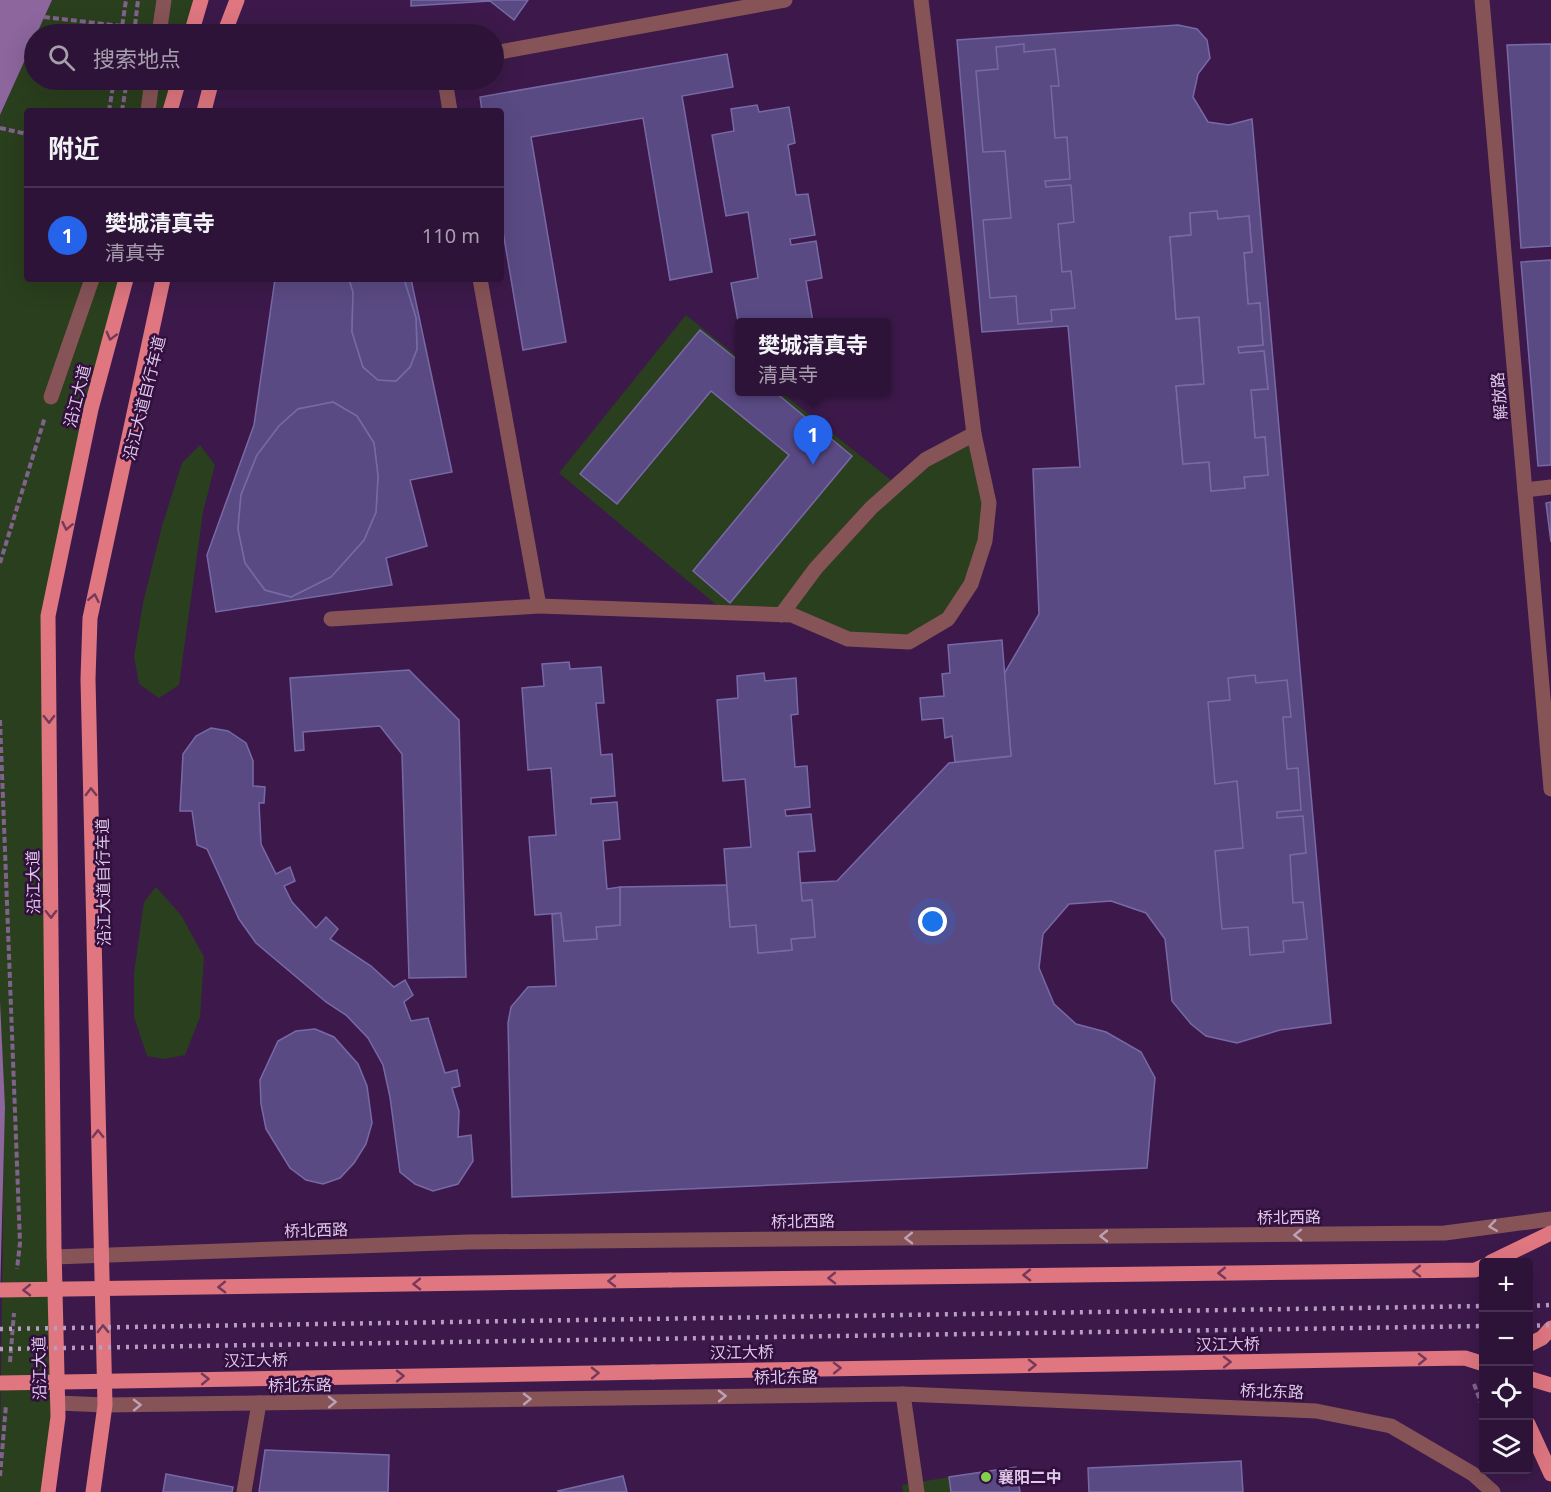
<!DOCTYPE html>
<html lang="zh">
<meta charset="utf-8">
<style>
:root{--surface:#2d1338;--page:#351c40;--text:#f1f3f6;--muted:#a79eae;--line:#483253;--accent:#2563eb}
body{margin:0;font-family:"Noto Sans","Noto Sans SC",sans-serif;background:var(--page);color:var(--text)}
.controls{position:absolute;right:18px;bottom:18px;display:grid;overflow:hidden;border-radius:6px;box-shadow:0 6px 24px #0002}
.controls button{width:54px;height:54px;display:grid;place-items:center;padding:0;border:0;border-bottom:2px solid var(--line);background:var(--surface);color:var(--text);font:30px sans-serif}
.you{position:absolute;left:933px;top:922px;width:21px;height:21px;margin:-15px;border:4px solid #fff;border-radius:50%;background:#1a73e8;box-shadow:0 0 0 9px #1a73e833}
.badge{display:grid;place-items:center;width:39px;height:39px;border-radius:50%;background:var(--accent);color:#fff;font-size:20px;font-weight:700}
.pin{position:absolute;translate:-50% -50px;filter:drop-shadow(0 2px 3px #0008)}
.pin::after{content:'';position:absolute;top:32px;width:21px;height:18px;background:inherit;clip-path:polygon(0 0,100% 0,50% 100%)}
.popup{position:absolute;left:735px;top:318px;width:156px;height:78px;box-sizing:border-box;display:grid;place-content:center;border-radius:6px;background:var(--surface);filter:drop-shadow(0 2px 4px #0005);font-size:20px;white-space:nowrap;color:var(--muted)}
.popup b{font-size:22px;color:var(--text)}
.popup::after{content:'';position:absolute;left:50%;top:100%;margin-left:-12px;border:12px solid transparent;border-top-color:var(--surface)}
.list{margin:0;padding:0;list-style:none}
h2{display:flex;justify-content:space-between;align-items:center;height:78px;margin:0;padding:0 24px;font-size:26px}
h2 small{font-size:20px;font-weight:400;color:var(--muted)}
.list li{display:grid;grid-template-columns:39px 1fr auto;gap:18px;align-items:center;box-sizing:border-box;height:96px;padding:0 24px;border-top:2px solid var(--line)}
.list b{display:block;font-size:22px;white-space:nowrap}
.list p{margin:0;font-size:20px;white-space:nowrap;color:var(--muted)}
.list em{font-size:20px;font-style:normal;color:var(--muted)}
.icon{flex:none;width:33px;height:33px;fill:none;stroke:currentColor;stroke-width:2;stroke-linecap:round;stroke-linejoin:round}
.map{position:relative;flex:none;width:1551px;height:1492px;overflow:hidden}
.search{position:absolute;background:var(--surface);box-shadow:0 6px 24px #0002;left:24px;top:24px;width:480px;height:66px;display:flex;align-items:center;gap:15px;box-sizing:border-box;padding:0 21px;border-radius:33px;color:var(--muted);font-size:22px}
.panel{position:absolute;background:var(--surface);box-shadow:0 6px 24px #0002;left:24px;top:108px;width:480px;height:174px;border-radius:6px}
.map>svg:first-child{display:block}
.green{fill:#2a3f1e}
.water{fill:#8c669d}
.building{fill:#5a4a84;stroke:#7869a6;stroke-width:1.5;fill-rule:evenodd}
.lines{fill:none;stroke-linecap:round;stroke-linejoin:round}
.path{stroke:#80638c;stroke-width:4;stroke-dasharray:6 3;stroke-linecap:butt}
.minor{stroke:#865357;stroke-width:15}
.major{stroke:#df7680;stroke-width:15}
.rail{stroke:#b69dc1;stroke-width:4.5;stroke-dasharray:3 6;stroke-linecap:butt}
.major-bridge{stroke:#df7680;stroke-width:15}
.oneway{stroke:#773859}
.oneway2{stroke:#bfa0b5}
.poi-dot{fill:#83d04f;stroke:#320f3f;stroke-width:2}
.labels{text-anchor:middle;stroke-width:5;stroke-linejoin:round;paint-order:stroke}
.street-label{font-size:16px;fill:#dec9e8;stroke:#320f3f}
.poi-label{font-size:16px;font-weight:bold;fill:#dec9e8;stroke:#320f3f;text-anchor:start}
</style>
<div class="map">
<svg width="1551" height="1492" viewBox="0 0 1551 1492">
<rect width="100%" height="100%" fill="#3c194a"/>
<!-- green -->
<g class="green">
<path d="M52,0H201L191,34H36Z"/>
<path d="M34,38V80H179L170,111H27V279H126L48,616L54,1248L50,1492H0C0,1328 7,1165 0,1001V115Z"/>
<path d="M686,315L739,358L740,392H781L897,485L974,434L989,503L985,541L948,619L909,642L848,639L792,615L726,613L559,473Z"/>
<path d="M200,445L215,465L203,512L179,685L159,698L139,684L134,657L143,603L162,526L182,463Z"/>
<path d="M156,887L181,915L204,957L200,1017L185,1055L164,1059L147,1056L134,1017V973L144,902Z"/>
<path d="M949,1477L951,1492H903L902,1485Z"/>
</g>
<!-- water -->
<g class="water">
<path d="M0,0H52L0,115Z"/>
<path d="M0,1001L5,1107L0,1296Z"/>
</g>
<!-- building -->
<g class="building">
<path d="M411,0H528L514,20L490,1L411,6Z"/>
<path d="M1178,25L1197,29L1207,40L1210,58L1198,74L1193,97L1208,122L1229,125L1252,119L1331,1023L1280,1030L1237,1043L1206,1036L1191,1024L1172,1001L1165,939L1146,913L1111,901L1069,904L1043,934L1039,968L1054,1004L1076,1024L1106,1032L1141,1052L1155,1078L1147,1168L512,1197L508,1023L511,1007L528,987L556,986L552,914L561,913L564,941L597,939L596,927L620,925V887L727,885L730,927L756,925L758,953L792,950L791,939L815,937L812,900L802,901L800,883L837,881L949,763L1011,756L1004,674L1039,614L1033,469L1080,467L1068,326L982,332L957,40ZM1217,211L1218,219L1249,216L1252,252L1244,253L1248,304L1260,303L1263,345L1238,347L1239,353L1264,351L1268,389L1251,390L1255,438L1265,437L1268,475L1244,477L1245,488L1211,491L1209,462L1183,464L1176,386L1204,384L1199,317L1176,319L1170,237L1191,235L1190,213Z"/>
<path d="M1024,44V52L1055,49L1059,86H1051L1055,138L1067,137L1070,179L1045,181L1046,187L1071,185L1074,222L1058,224L1062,272L1071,271L1075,308L1051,310L1052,321L1018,324L1016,296L990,298L983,220L1011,218L1005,151L983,152L976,71L998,69L996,47Z"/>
<path d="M1551,44V246L1521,248L1507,45Z"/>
<path d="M727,54L733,87L682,96L712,272L670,280L643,118L531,137L566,342L523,350L501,220V111H482L480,97Z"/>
<path d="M757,105L759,112L789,107L795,143L788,145L796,195L808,194L815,235L790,239L791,245L816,241L822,278L806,281L813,322H740V332L731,283L758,278L748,212L726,216L712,135L734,131L731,109Z"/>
<path d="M1217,211L1218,219L1249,216L1252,252L1244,253L1248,304L1260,303L1263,345L1238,347L1239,353L1264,351L1268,389L1251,390L1255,438L1265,437L1268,475L1244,477L1245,488L1211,491L1209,462L1183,464L1176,386L1204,384L1199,317L1176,319L1170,237L1191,235L1190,213Z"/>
<path d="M1551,260V465L1538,466L1521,262Z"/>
<path d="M275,279H349L353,292L352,332L363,367L378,380L396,381L410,367L417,349L416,318L404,279H411L452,472L410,480L427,546L386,558L392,585L216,612L207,555L254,425ZM333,402L357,416L374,443L378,476L376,512L364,540L331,577L291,597L265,590L245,563L238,529L241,495L257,455L279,426L298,409Z"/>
<path d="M349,279H404L416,318L417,349L410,367L396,381L378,380L363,367L352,332L353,292Z"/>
<path d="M700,330L740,362V392H775L852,456L730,603L693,571L789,455L711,391L617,504L580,474Z"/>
<path d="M333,402L357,416L374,443L378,476L376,512L364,540L331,577L291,597L265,590L245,563L238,529L241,495L257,455L279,426L298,409Z"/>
<path d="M1551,502V542L1546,503Z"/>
<path d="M1002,640L1011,756L955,762L952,736L945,738L943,718L922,720L920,698L944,696L942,674L950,673L948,645Z"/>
<path d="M569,662L570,669L601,667L604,703H596L601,755L612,754L615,796L591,798V804L617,802L620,839L603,841L607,889L620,887V925L596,927L597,939L564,941L561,913L535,915L529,837L556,835L551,768L528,770L522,688L544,686L542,664Z"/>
<path d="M409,670L459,720L466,977L409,978L402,754L380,726L303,732L304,750L295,751L290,678Z"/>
<path d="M764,673L765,681L796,678L798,714L791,715L795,767L807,766L810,807L785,810L786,816L811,814L815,851L798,852L802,901L812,900L815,937L791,939L792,950L758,953L756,925L730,927L724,849L751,847L745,779L723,781L717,700L738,698L737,676Z"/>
<path d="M1255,675L1256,683L1287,680L1291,717H1283L1287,769L1298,768L1301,810L1277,812V818L1303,816L1306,853L1290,855L1293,903L1303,902L1307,939L1283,941L1284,952L1250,955L1248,927L1222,929L1215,851L1243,848L1237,781L1215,784L1208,702L1230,700L1228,678Z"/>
<path d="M211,728L228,731L246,743L253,761V786L265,787L264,803H259L261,844L276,874L290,867L295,881L284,886L292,902L316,928L326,917L338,929L330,939L371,966L394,987L405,980L413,995L404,1002L411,1021L428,1018L445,1073L457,1070L460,1086L452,1088L459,1111L458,1137L471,1135L473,1161L458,1184L433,1191L415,1184L400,1172L390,1097L383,1065L368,1038L346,1015L326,1002L256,943L239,919L207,849L197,845L192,811H180L183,754L196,736Z"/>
<path d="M315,1029L334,1037L358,1064L367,1086L372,1123L366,1144L354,1163L340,1178L323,1184L306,1180L290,1168L266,1129L261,1104L260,1080L278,1041L296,1031Z"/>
<path d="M265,1450L389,1455L388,1492H259Z"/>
<path d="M1241,1461L1243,1492H1089L1088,1468Z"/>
<path d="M1016,1467L1020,1492H951L949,1477Z"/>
<path d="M166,1474L233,1487L232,1492H163Z"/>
<path d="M623,1476L627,1492H559L558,1491Z"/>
</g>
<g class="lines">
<!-- path -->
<g class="path">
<path d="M44,17L122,26"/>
<path d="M121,34L126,0"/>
<path d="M134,34L138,0"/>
<path d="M109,111L114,80"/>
<path d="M122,111L127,80"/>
<path d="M0,128L27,134"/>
<path d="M0,563L45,417"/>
<path d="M0,720L20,1243L17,1269"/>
<path d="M10,1362L14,1313"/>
<path d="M1474,1384L1484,1411"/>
<path d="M0,1476L6,1405"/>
</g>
<!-- minor -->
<g class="minor">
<path d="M1482,0L1551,789"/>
<path d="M159,34L164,0"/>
<path d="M494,53L785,0"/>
<path d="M445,80L450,111"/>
<path d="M148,111L152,80"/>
<path d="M51,397L92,279"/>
<path d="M1525,490L1551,487"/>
<path d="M539,606L792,615L848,639L909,642L948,619L971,584L985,541L989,503L974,434L921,0"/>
<path d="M781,615L816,568L872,507L925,460L974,434"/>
<path d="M331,619L539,606L480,279"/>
<path d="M54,1257L468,1242L1445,1233L1551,1219"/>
<path d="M903,1394L917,1492"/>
<path d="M58,1403L105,1405L903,1394L1316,1411L1391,1426L1473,1474L1493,1492"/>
<path d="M244,1492L259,1403"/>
</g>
<!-- major -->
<g class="major">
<path d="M191,34L201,0"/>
<path d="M224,34L237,0"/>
<path d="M170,111L179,80"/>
<path d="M204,111L212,80"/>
<path d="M1491,1262L1551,1233"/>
<path d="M670,1280L1475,1270L1484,1266"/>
<path d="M1528,1345L1542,1338L1551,1328"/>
<path d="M653,1372L1465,1358L1484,1364"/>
<path d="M1528,1378L1551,1385"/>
<path d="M1528,1424L1551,1474"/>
<path d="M48,1492L58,1417L54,1248L48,616L91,409L126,279"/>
<path d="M93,1492L105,1405L88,679L90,618L163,279"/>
</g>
<!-- rail -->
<g class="rail">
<path d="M1528,1306L1551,1305"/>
<path d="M1528,1326L1551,1325"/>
<path d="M0,1329L1484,1306"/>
<path d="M0,1349L1484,1326"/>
</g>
<!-- major-bridge -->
<g class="major-bridge">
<path d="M0,1290L670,1280"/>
<path d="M0,1383L653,1372"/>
</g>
</g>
<!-- one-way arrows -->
<defs><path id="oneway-chevron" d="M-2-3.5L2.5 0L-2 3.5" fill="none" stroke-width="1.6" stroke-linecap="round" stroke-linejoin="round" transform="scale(1.5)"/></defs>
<g class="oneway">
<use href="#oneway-chevron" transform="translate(111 336) rotate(105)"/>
<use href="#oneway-chevron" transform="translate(67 526) rotate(102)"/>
<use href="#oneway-chevron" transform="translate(94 598) rotate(-79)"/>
<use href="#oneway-chevron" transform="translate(49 719) rotate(89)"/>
<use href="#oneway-chevron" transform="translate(91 792) rotate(-91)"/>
<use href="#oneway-chevron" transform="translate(51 914) rotate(89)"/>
<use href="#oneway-chevron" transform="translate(98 1134) rotate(-91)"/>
<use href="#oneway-chevron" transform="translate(1417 1271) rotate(179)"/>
<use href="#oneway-chevron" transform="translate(1222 1273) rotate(179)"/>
<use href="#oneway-chevron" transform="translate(1027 1275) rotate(179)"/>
<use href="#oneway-chevron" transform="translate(832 1278) rotate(179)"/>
<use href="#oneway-chevron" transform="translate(612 1281) rotate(179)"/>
<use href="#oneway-chevron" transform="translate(417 1284) rotate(179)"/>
<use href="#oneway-chevron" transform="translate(222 1287) rotate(179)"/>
<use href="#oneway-chevron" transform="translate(27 1290) rotate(179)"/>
<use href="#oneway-chevron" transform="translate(103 1329) rotate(-91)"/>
<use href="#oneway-chevron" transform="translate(1422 1359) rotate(-1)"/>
<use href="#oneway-chevron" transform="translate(1227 1362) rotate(-1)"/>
<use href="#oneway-chevron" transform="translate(1032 1365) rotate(-1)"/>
<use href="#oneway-chevron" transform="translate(837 1368) rotate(-1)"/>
<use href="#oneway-chevron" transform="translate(595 1373) rotate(-1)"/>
<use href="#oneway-chevron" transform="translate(400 1376) rotate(-1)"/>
<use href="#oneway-chevron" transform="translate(205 1379) rotate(-1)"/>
</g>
<g class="oneway2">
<use href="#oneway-chevron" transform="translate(1493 1226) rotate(172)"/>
<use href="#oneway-chevron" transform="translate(1298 1235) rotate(179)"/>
<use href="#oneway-chevron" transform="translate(1104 1236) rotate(179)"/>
<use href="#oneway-chevron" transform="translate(909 1238) rotate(179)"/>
<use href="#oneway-chevron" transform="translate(722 1396) rotate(-1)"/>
<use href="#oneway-chevron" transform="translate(527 1399) rotate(-1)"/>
<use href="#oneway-chevron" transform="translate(332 1402) rotate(-1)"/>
<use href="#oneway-chevron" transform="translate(137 1405) rotate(-1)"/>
</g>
<!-- markers -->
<circle class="poi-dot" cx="986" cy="1477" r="6"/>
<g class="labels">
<!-- street labels -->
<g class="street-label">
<text transform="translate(77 396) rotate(-76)" y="6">沿江大道</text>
<text transform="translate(1499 396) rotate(-95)" y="6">解放路</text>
<text transform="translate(144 398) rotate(-76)" y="6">沿江大道自行车道</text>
<text transform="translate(33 882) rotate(-91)" y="6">沿江大道</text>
<text transform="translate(103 882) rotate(-91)" y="6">沿江大道自行车道</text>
<text transform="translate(1289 1217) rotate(-1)" y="6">桥北西路</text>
<text transform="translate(803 1221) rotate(-1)" y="6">桥北西路</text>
<text transform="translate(316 1230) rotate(-2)" y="6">桥北西路</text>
<text transform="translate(1228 1344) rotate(-1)" y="6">汉江大桥</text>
<text transform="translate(742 1352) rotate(-1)" y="6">汉江大桥</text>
<text transform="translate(256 1360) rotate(-1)" y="6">汉江大桥</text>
<text transform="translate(39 1368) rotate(-91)" y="6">沿江大道</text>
<text transform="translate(786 1377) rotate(-1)" y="6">桥北东路</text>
<text transform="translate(300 1385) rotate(-1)" y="6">桥北东路</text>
<text transform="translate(1272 1391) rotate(2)" y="6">桥北东路</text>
</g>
<!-- poi labels -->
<g class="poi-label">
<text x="998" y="1483">襄阳二中</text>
</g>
</g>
</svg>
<div class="controls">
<button>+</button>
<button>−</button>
<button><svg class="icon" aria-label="locate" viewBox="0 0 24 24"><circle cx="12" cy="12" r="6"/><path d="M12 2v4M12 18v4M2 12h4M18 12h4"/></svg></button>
<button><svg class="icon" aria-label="layers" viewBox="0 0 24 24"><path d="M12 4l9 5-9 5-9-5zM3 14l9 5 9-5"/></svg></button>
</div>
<div class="you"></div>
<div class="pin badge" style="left:813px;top:465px">1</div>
<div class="popup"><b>樊城清真寺</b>清真寺</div>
<div class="search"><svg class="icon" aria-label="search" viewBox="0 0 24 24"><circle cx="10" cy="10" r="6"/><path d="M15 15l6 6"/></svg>搜索地点</div>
<section class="panel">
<h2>附近<small></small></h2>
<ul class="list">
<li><span class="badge">1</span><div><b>樊城清真寺</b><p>清真寺</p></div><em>110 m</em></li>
</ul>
</section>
</div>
